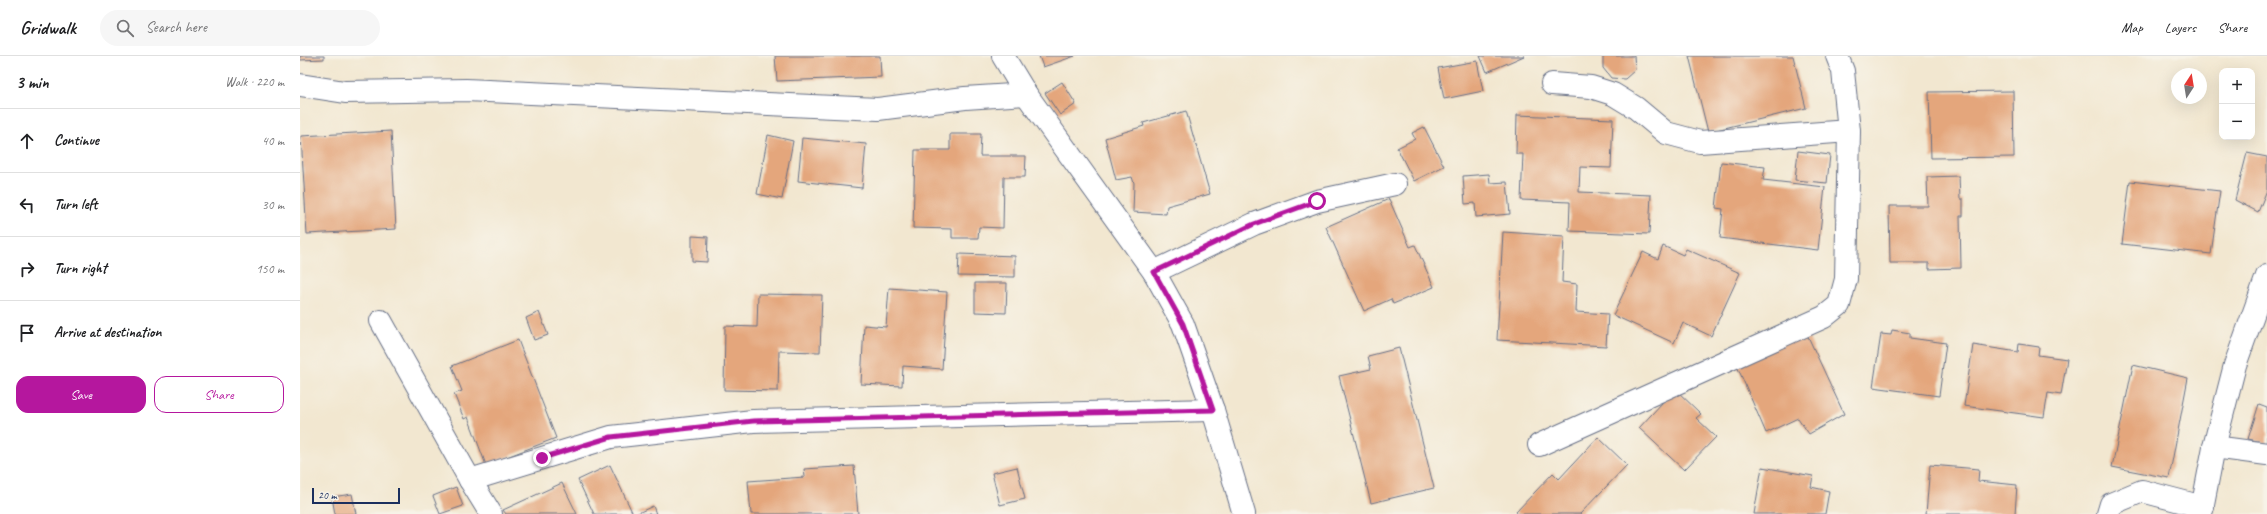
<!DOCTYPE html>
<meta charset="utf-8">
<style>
:root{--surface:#fff;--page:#f6f6f6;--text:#202124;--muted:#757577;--line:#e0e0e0;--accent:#b5179e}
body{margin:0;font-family:Caveat,sans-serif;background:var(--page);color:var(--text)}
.controls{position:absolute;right:12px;top:12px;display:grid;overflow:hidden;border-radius:8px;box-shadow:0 4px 16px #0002}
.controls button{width:36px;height:36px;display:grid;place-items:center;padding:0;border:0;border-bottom:1px solid var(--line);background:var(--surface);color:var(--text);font:20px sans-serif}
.compass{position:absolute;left:1871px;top:12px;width:36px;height:36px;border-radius:50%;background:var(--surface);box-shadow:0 4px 16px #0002;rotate:12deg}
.scale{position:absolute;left:12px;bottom:10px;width:88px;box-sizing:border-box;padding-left:4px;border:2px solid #1b2f5e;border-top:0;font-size:11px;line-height:14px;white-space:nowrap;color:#1b2f5e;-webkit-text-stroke:3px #f7f3e8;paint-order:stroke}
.stop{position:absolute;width:12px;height:12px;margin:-9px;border:3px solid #b5179e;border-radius:50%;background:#fff}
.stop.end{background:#b5179e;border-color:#fff;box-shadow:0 1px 4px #0008}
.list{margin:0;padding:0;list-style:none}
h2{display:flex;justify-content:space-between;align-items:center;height:52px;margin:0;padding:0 16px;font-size:17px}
h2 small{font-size:13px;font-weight:400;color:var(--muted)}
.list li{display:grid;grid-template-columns:26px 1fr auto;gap:12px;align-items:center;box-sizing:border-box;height:64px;padding:0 16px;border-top:1px solid var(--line)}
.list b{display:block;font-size:15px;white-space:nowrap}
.list em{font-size:13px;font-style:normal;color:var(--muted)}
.actions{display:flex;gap:8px;padding:12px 16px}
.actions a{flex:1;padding:9px 0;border:1px solid var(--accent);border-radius:12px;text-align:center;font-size:14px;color:var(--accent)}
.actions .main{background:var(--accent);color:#fff}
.icon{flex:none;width:22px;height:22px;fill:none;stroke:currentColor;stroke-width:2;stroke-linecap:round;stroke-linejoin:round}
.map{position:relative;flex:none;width:1967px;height:458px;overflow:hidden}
header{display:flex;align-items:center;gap:24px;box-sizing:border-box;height:56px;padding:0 20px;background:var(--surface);border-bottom:1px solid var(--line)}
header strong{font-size:19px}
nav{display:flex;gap:22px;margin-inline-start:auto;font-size:14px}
.search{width:280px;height:36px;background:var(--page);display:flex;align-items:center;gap:10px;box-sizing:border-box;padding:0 14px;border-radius:22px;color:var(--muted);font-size:15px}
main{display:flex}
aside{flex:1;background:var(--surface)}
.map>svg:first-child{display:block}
.building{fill:#e4a67b}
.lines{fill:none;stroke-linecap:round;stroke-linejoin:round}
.minor-casing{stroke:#666f86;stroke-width:24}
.minor{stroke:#fff;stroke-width:22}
.route{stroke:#b5179e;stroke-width:5}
</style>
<header>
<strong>Gridwalk</strong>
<div class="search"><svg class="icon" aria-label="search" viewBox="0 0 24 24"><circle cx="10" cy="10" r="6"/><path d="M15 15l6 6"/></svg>Search here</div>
<nav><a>Map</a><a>Layers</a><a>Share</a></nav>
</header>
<main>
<aside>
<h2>3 min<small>Walk · 220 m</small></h2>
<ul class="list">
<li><svg class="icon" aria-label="ahead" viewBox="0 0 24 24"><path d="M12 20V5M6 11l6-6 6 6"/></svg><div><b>Continue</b></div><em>40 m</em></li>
<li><svg class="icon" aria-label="left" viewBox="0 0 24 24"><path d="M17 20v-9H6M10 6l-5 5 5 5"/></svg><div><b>Turn left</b></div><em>30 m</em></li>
<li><svg class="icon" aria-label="right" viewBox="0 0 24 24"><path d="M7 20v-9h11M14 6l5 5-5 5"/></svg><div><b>Turn right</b></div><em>150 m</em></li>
<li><svg class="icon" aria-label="arrive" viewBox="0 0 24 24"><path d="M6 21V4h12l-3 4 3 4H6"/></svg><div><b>Arrive at destination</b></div></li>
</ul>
<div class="actions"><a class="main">Save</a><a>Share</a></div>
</aside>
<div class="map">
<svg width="1967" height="458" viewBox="0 0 1967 458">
<rect width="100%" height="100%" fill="#f7f3e8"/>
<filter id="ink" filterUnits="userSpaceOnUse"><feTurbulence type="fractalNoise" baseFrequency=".025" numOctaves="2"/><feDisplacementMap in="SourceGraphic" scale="8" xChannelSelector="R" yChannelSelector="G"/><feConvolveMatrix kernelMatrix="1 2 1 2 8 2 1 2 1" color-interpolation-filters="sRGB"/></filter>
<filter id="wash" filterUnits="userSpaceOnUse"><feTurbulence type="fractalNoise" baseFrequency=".012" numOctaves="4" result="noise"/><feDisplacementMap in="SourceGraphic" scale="16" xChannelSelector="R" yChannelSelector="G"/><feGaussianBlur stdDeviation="0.9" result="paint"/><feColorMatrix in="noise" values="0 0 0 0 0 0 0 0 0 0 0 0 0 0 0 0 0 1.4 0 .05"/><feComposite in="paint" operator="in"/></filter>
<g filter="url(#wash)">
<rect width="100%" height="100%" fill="#f2e7d0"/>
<g id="blocks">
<!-- building -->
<g class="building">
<path d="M0,0H24V3L0,4Z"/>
<path d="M475,0H580L581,21L477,25Z"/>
<path d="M739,0H775L743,11Z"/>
<path d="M1180,0H1224L1187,16Z"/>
<path d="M1303,0H1334L1335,14L1325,23L1311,22L1303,12Z"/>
<path d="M1389,0H1493L1506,52L1408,76Z"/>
<path d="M1177,5L1183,35L1144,43L1138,12Z"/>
<path d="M762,26L776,48L760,59L745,37Z"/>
<path d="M1713,35L1714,101L1631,102L1629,36Z"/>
<path d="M886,55L910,138L867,150L866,158L833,156L834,127L832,121L816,124L805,82L844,70L843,67Z"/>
<path d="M1217,59L1313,63L1311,112L1280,111L1279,136L1351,139L1349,178L1269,175L1270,146L1221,144L1223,98H1216Z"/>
<path d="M1124,71L1144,110L1114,125L1097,92L1115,83L1112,77Z"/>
<path d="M91,75L96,173L7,178L1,80Z"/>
<path d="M650,78H681L680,100H726L725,121H704L703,172L679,171L678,182H652V173L613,172L615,94H650Z"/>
<path d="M468,79L493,85L482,143L457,138Z"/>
<path d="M502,82L566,88L562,132L498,125Z"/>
<path d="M1498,95L1530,99L1527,127L1495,124Z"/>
<path d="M1947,97L1967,101V134L1958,156L1935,144Z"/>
<path d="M1421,106L1465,111L1463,124L1525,131L1518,194L1420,182L1423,153L1416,152Z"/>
<path d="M1189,118L1190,127L1207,126L1210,158L1176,161L1175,147L1165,148L1163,120Z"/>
<path d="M1659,120L1660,143H1663V160H1660L1661,212L1629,213V207H1590L1589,150H1628L1627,121Z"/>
<path d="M1830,125L1920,135L1911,198L1822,188Z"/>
<path d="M1089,143L1110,191L1115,189L1134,231L1093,248L1091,243L1064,255L1026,171Z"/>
<path d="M1203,176L1264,180L1262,226L1277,228L1276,256L1308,258L1306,290L1197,284Z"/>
<path d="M392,180L408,181L407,206L392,205Z"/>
<path d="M1363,190L1383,199L1386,193L1440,217L1411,280L1383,267L1374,287L1313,259L1343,196L1358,203Z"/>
<path d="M659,198L715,200V221L658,220Z"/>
<path d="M675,227H707L706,257L675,256Z"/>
<path d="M589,232L647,236L642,313L603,310L602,330L561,328L564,269L586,271Z"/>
<path d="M458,238L522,239L520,296L479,295L478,335L424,334L425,270L457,271Z"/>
<path d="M239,256L248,279L234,284L226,262Z"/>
<path d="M1505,274L1544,358L1509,378L1498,362L1466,377L1437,310Z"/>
<path d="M1592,274L1610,277V282L1646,287L1639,340L1573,331L1581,278L1591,279Z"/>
<path d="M218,284L256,382L186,409L168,361L164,363L154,338L162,335L152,310Z"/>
<path d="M1719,288L1739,291L1738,299L1767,303L1761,339L1748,337L1744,361L1664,350L1673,289L1718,296Z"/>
<path d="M1099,292L1134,432L1071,447L1039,320L1071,313L1068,300Z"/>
<path d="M1833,309L1888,322L1869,422L1812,411Z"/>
<path d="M1375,333L1401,358L1396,362L1416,381L1384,414L1339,372Z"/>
<path d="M1959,348L1967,351V387L1948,383Z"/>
<path d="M1298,381L1327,409L1280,458H1218L1216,456L1253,417L1259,423Z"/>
<path d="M310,409L333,458H294L278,424Z"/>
<path d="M1630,409L1679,413L1678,425L1717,429L1715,458H1626Z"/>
<path d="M554,410L558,458H451L448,425L505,421L504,413Z"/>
<path d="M717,411L725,443L700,449L692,417Z"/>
<path d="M1462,411L1513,420L1511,431L1529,435L1525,458H1454Z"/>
<path d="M262,427L277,458H206L203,454Z"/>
<path d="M156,431L163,450L140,458L133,440Z"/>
<path d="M52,438L56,458H35L32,441Z"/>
<path d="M353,450L356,458H336Z"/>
</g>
</g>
</g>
<g filter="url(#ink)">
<use href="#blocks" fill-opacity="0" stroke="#666f86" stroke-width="1"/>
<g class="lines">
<defs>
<g id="minor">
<path d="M703,0L726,38L854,216L883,268L913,354L944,458"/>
<path d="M1252,28L1291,31L1313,38L1336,52L1366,77L1400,86L1549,75"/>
<path d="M0,29L45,36L166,34L578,53L665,42L726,38"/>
<path d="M854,216L954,168L1017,145L1095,128"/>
<path d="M81,265L170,424L191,458"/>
<path d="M1239,389L1524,261L1539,249L1546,223L1549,75L1543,15L1537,0"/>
<path d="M1914,391L1967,398"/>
<path d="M170,424L311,381L453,365L913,354"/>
<path d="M1808,458L1811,448L1842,435L1903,451"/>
<path d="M1901,458L1914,391L1935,309L1967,220"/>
</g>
</defs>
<!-- minor casing -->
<use href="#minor" class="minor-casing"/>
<!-- minor -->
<use href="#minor" class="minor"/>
</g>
</g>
<g class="lines" filter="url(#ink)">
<!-- route -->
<path class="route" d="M242,402L311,381L453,365L913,354L883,268L854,216L954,168L1017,145"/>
</g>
</svg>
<div class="controls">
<button>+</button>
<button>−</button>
</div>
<svg class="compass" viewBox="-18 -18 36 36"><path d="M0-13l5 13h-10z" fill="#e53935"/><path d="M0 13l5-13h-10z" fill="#757577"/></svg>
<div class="scale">20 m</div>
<div class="stop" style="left:1017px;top:145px"></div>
<div class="stop end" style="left:242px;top:402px"></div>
</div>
</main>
